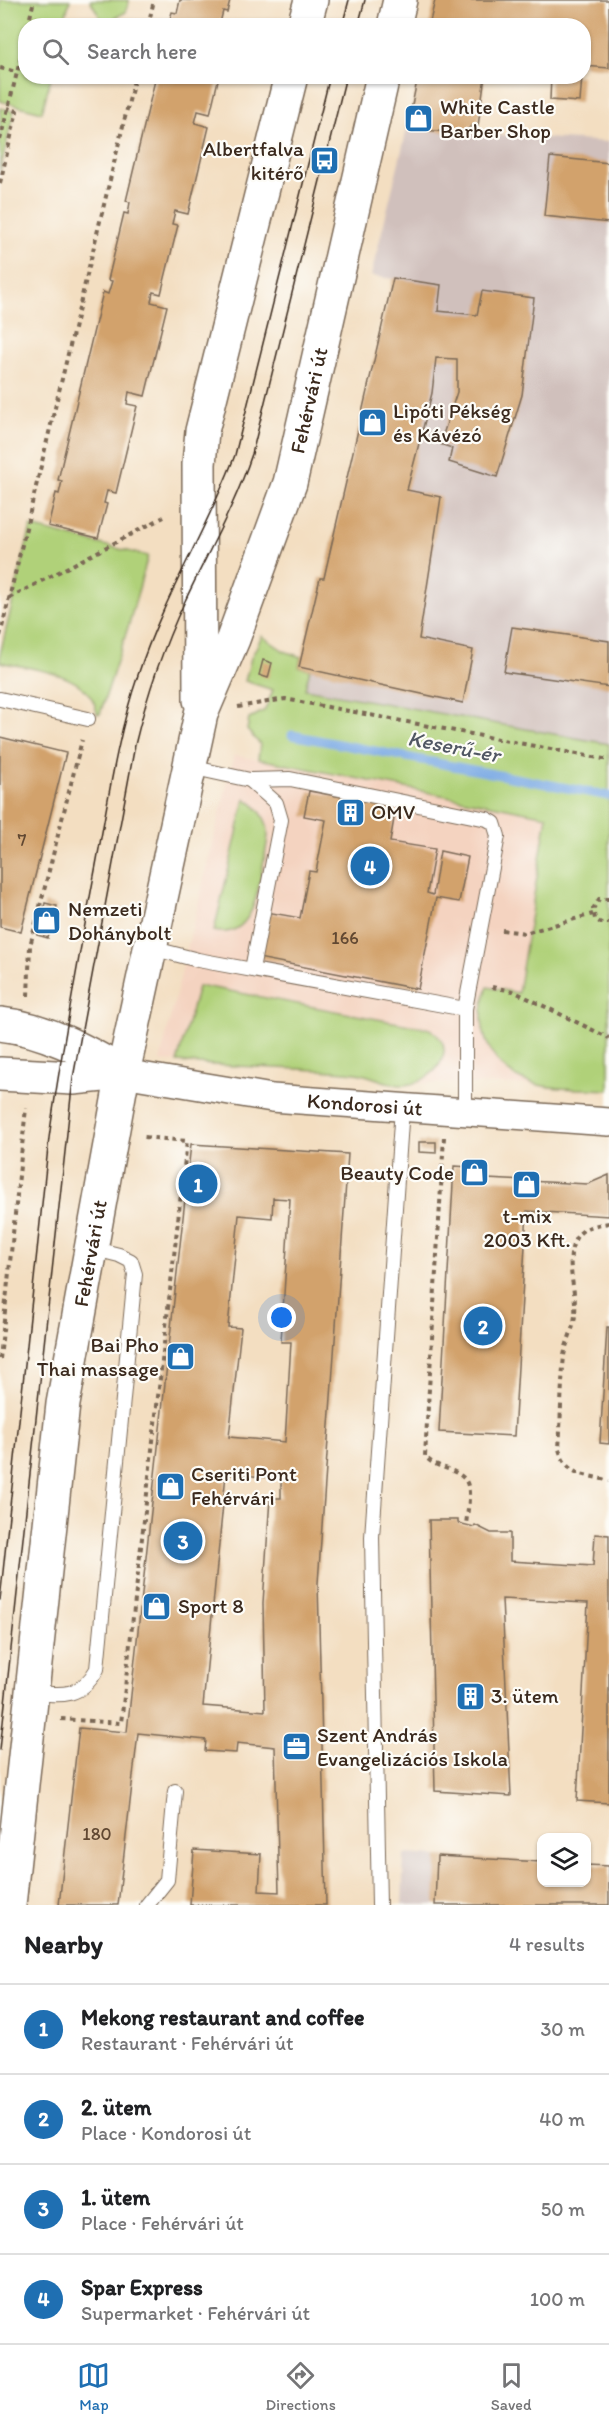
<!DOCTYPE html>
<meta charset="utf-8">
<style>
:root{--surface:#fff;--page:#f2f2f2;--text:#202124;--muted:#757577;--line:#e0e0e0;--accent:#1f6fb2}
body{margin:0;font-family:Itim,sans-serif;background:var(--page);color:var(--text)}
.controls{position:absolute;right:18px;bottom:18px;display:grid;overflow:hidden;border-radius:12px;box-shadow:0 2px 4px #0004}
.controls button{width:54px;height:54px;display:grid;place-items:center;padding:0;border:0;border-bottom:2px solid var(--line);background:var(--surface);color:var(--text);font:30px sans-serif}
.you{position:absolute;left:282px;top:1318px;width:21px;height:21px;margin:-15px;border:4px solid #fff;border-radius:50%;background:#1a73e8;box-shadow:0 0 0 9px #1a73e833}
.badge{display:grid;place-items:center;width:39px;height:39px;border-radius:50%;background:var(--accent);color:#fff;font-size:20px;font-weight:700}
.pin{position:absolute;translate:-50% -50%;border:3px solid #fff;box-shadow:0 2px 6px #0006}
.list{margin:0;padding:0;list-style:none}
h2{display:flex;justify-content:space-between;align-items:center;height:78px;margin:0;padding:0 24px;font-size:26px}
h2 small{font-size:20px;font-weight:400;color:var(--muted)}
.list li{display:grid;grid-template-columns:39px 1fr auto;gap:18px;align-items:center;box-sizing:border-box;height:90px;padding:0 24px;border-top:2px solid var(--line)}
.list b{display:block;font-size:22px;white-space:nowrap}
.list p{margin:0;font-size:20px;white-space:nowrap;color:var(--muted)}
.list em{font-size:20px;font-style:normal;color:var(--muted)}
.icon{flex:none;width:33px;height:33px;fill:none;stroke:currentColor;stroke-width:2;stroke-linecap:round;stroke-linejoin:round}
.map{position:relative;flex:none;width:609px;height:1905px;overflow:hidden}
.search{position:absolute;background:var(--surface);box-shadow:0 2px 4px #0004;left:18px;right:18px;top:18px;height:66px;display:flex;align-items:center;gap:15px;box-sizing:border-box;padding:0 21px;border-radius:24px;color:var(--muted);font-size:22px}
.sheet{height:438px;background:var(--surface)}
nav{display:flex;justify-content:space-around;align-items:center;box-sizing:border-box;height:84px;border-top:2px solid var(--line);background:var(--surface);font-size:16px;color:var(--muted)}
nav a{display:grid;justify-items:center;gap:3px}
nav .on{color:var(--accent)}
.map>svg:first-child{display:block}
.built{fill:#f4d3c0;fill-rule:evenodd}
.industrial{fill:#d0c0bc}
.green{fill:#b0d179;stroke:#767e4c;stroke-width:1.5}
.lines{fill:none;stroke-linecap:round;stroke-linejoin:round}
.stream{stroke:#7baae4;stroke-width:9}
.building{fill:#d2a26c;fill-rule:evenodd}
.service-casing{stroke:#7b6957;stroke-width:16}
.minor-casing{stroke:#7b6957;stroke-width:30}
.tertiary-casing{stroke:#7b6957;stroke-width:36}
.path{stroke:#7b6957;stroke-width:4;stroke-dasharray:4.5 4.5;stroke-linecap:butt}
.service{stroke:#fff;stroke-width:14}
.minor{stroke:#fff;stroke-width:27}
.tertiary{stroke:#fff;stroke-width:33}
.tram{stroke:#3b2a1e;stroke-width:1.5}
.labels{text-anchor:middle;stroke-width:4.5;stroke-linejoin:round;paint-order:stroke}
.number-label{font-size:18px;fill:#614832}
.poi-label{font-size:21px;fill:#3b2a1e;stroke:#fdfcf7;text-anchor:start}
.street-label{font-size:21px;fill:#3b2a1e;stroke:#fdfcf7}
.water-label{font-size:22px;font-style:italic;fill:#515763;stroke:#fdfcf7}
</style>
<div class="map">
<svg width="609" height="1905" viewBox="0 0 609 1905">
<rect width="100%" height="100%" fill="#fdfcf7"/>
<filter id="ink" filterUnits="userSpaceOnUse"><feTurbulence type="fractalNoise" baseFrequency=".0167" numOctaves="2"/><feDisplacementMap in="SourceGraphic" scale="12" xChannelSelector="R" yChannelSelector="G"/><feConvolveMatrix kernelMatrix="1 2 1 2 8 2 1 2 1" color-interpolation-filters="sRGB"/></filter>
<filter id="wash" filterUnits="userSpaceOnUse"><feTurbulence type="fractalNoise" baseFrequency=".008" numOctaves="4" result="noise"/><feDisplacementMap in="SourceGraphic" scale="24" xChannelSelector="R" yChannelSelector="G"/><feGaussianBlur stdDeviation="1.35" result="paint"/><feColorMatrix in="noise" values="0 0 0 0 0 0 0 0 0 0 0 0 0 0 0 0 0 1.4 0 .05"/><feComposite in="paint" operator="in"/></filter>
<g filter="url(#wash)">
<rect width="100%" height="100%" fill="#f3dec1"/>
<!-- built -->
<path class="built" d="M234,755L547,816L518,993L503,1069L512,1077L540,1085L415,1083L425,1078L444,1050L440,1037L430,1029L267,997L198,987L177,1062L160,1061ZM245,799L267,843L257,898L247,920L236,928L219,932L214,931Z"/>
<!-- industrial -->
<g class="industrial">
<path d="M407,129L609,142V744L304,689L299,667L320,578H324L393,279L371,276Z"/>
<path d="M404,1854L541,1862L542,1882H586L587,1865L609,1866V1905H402Z"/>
</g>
<!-- green -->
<g class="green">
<path d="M0,0H70L63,25L26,26V76L51,77L42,112L0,101Z"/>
<path d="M90,0H129V2L126,12L104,24Z"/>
<path d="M0,108L14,111L0,171Z"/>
<path d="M31,527L148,556L129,624L100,714H97C92,672 34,670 0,662V654Z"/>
<path d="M262,636L284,651L301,657L299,667L310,669L305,689L609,744V1090C563,1087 510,1095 488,1045C480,1027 480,1006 488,987L518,993L547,816L258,759L260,744L247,730L249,719L265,710L273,690L245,681L251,658Z"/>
<path d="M245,799C257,805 267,818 268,832C268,843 265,854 263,865C258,890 253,940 214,931Z"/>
<path d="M203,986L430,1029C439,1035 447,1044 443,1056C439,1072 421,1083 405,1085C388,1086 373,1075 356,1073C297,1067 236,1068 177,1062L198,987Z"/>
</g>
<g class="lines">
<!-- stream -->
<path class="stream" d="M292,735L609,796"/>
</g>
<g id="blocks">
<!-- building -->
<g class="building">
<path d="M180,0H230L227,12L223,11L220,23L227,26H168L172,12L177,13Z"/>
<path d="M435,0H609V68L584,66V26H429Z"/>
<path d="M156,76H219L210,114L198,111L195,123L209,127L188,214L175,211L172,224L178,225L161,294L153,292L151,302L167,306L145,396L129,392L127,404L137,406L116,493L107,491L104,503L107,504L98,538L48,526L56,493L59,494L62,481L58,480L103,292L108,294L112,281L108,280L124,213L128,214L130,202L126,201Z"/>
<path d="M418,76H485L478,126H471L465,133L407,129Z"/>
<path d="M551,76H582L580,102L550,100Z"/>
<path d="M550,157L609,163V223L544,216Z"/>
<path d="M393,278L441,285L438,311L477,315L482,291L534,298L522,395L497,477L449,462L452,448L440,444L457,392V359L436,358L432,393L407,490L441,497L419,639L473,650L463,703L299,667L320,578H324L326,569Z"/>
<path d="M512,627L609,641V687L504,672Z"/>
<path d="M263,660L272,663L268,678L259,675Z"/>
<path d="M0,737L66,753L21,932L0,927Z"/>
<path d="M309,791L396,807L390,842L435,849L427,893L433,895L440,851L468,857L459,902L436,898L418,989L258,958L267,912L300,918L309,871L316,872L326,820L304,816Z"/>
<path d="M45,903L57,906L48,938L37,935Z"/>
<path d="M419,1142H436V1153L419,1152Z"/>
<path d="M191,1144L348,1154L318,1583L326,1905H190L194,1850L261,1854L259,1891L279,1892L275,1747L237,1743L236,1753L205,1751L206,1740L138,1733L118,1905H59L79,1728L127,1732ZM273,1198L290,1199L281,1342H291L285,1442L229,1437L241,1328L228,1327L239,1215L272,1218ZM226,1474L281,1478V1498H270L263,1603L265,1711L203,1706Z"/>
<path d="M454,1166L488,1168L487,1179L588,1184L609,1175V1216L527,1211L514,1436L439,1432Z"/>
<path d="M607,1327H609V1444L600,1443Z"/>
<path d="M429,1520H458V1523L474,1527L475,1525L491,1533H510V1561L593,1566L595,1534L609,1535V1803L577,1801L588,1603L502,1599L511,1796L435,1791Z"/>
<path d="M437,1856L542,1862V1882H586V1865L609,1866V1905H435Z"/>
</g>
</g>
</g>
<g filter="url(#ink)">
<use href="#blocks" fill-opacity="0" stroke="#7b6957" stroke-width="1.5"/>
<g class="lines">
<defs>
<g id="service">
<path d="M0,699L88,719"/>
<path d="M190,767L250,780L290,779L487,819L494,823L498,836L465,1009"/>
<path d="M250,780L276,803L281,820L252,969"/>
<path d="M151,948L198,960L465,1009V1113"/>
<path d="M32,1692C62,1696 81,1698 97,1669L135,1274L131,1261L119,1255L91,1248"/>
<path d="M147,1905L167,1880L175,1791"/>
<path d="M379,1905L372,1537L402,1108"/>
</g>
<g id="minor">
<path id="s1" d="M123,1073L272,1098L609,1122"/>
</g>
<g id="tertiary">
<path d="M304,26L311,0"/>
<path d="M394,26L400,0"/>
<path d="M200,700L199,464L202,431L291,76"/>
<path d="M0,1024C46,1029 83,1050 123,1073"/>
<path d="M0,1074L73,1078L123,1073"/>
<path id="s2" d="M9,1905L63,1404L123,1073L201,714L233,639L290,483L383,76"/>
</g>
</defs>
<!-- service casing -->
<use href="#service" class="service-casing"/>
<!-- minor casing -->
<use href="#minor" class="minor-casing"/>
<!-- tertiary casing -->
<use href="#tertiary" class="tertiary-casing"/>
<!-- path -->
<g class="path">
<path d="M28,26L34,0"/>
<path d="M148,26L154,0"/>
<path d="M0,68L17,72"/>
<path d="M0,140L26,37"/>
<path d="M0,183L17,111L8,108"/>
<path d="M9,598L164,517"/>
<path d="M0,636L135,76"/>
<path d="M238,707L285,699L609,760"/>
<path d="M609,899H599L593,909L595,919L601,923H609"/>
<path d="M502,930L525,933L593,914"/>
<path d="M492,987L513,991L609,1038"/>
<path d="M28,996L30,946L82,740"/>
<path d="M444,1137L425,1456C435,1470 464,1468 468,1486C471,1497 467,1513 466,1525"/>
<path d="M609,1223C595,1225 580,1227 574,1242C565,1264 577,1291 575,1315C574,1329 566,1342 564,1356C561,1386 561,1418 559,1449C567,1478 585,1473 609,1481"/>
<path d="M0,1359L26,1108"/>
<path d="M61,1719L121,1723L187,1141L144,1137"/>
</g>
<!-- service -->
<use href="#service" class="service"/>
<!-- minor -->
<use href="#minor" class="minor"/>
<!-- tertiary -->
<use href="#tertiary" class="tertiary"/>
<!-- tram -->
<g class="tram">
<path d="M342,26L349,0"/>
<path d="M358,26L365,0"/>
<path d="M0,1600L49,1138C62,1046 79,956 96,865C108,802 117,736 138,675C163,598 207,530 235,455L330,76"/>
<path d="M0,1750L73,1078L135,745C147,695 163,647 185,601C208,552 235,505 252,454L346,76"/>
</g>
</g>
</g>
<!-- icons -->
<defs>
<symbol id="shop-square" viewBox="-11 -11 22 22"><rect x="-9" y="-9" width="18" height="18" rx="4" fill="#1f6fb2" stroke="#fdfcf7"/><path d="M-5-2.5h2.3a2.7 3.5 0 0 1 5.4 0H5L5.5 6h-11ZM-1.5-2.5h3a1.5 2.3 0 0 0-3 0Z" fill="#fff"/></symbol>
<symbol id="bus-square" viewBox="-11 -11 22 22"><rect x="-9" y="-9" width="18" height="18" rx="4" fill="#1f6fb2" stroke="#fdfcf7"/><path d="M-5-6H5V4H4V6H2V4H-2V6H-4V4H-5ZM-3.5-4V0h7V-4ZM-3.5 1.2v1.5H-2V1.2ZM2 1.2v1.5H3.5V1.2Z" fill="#fff"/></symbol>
<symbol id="building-square" viewBox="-11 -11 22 22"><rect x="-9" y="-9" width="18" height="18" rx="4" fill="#1f6fb2" stroke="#fdfcf7"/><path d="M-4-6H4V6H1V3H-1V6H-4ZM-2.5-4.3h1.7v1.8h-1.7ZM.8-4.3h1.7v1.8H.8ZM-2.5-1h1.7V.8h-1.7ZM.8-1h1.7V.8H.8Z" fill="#fff"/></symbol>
<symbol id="office-square" viewBox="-11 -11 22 22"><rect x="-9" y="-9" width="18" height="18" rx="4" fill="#1f6fb2" stroke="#fdfcf7"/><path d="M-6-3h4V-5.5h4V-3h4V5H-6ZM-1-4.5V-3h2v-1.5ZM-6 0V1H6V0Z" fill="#fff"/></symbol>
</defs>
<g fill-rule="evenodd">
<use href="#shop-square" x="402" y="102" width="33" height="33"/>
<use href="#bus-square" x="308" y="144" width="33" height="33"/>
<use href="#shop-square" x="356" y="406" width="33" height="33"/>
<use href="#building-square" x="334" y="796" width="33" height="33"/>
<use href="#shop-square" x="30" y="904" width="33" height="33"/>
<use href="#shop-square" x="458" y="1156" width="33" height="33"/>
<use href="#shop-square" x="510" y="1168" width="33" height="33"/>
<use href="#shop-square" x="164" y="1340" width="33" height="33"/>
<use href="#shop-square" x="154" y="1470" width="33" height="33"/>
<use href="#shop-square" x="140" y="1590" width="33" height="33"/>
<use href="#building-square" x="454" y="1680" width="33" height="33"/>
<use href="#office-square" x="280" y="1730" width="33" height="33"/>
</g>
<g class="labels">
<!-- number labels -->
<g class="number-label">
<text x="22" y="846">7</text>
<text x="345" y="944">166</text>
<text x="97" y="1840">180</text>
</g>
<!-- poi labels -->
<g class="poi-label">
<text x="440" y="114">White Castle<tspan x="440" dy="24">Barber Shop</tspan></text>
<text x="304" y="156" text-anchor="end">Albertfalva<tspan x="304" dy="24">kitérő</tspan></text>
<text x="393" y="418">Lipóti Pékség<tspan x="393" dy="24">és Kávézó</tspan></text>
<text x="371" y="819">OMV</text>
<text x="68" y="916">Nemzeti<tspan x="68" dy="24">Dohánybolt</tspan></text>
<text x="454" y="1180" text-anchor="end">Beauty Code</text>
<text x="527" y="1223" text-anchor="middle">t-mix<tspan x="527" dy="24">2003 Kft.</tspan></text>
<text x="159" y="1352" text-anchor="end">Bai Pho<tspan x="159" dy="24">Thai massage</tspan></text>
<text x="191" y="1481">Cseriti Pont<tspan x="191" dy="24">Fehérvári</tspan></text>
<text x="178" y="1613">Sport 8</text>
<text x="491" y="1703">3. ütem</text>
<text x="317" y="1742">Szent András<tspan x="317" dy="24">Evangelizációs Iskola</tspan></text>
</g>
<!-- street labels -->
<g class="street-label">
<text dy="7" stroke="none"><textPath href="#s2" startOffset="1540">Fehérvári út</textPath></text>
<text dy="7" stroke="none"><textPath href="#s1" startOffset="244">Kondorosi út</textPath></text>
<text dy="7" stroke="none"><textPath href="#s2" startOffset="657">Fehérvári út</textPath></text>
</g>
<!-- water labels -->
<g class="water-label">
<text transform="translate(454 746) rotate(11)" y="8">Keserű-ér</text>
</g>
</g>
</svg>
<div class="controls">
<button><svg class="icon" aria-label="layers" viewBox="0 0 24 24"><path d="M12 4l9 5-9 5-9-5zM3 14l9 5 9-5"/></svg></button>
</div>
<div class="you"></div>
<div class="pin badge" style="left:198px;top:1184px">1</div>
<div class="pin badge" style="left:483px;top:1326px">2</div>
<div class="pin badge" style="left:183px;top:1541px">3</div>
<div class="pin badge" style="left:370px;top:866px">4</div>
<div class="search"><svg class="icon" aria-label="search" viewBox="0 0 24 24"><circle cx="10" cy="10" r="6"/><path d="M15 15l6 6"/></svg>Search here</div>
</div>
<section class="sheet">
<h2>Nearby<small>4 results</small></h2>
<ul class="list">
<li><span class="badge">1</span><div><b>Mekong restaurant and coffee</b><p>Restaurant · Fehérvári út</p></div><em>30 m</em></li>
<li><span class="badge">2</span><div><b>2. ütem</b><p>Place · Kondorosi út</p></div><em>40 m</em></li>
<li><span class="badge">3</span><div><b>1. ütem</b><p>Place · Fehérvári út</p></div><em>50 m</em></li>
<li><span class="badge">4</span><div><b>Spar Express</b><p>Supermarket · Fehérvári út</p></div><em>100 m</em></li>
</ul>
</section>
<nav>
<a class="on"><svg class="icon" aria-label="map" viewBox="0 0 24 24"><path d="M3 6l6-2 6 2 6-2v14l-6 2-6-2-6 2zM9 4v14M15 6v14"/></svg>Map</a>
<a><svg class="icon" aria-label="directions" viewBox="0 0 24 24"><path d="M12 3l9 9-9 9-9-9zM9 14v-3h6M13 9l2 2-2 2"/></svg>Directions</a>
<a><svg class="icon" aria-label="saved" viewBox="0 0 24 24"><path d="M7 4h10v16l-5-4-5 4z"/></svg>Saved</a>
</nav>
